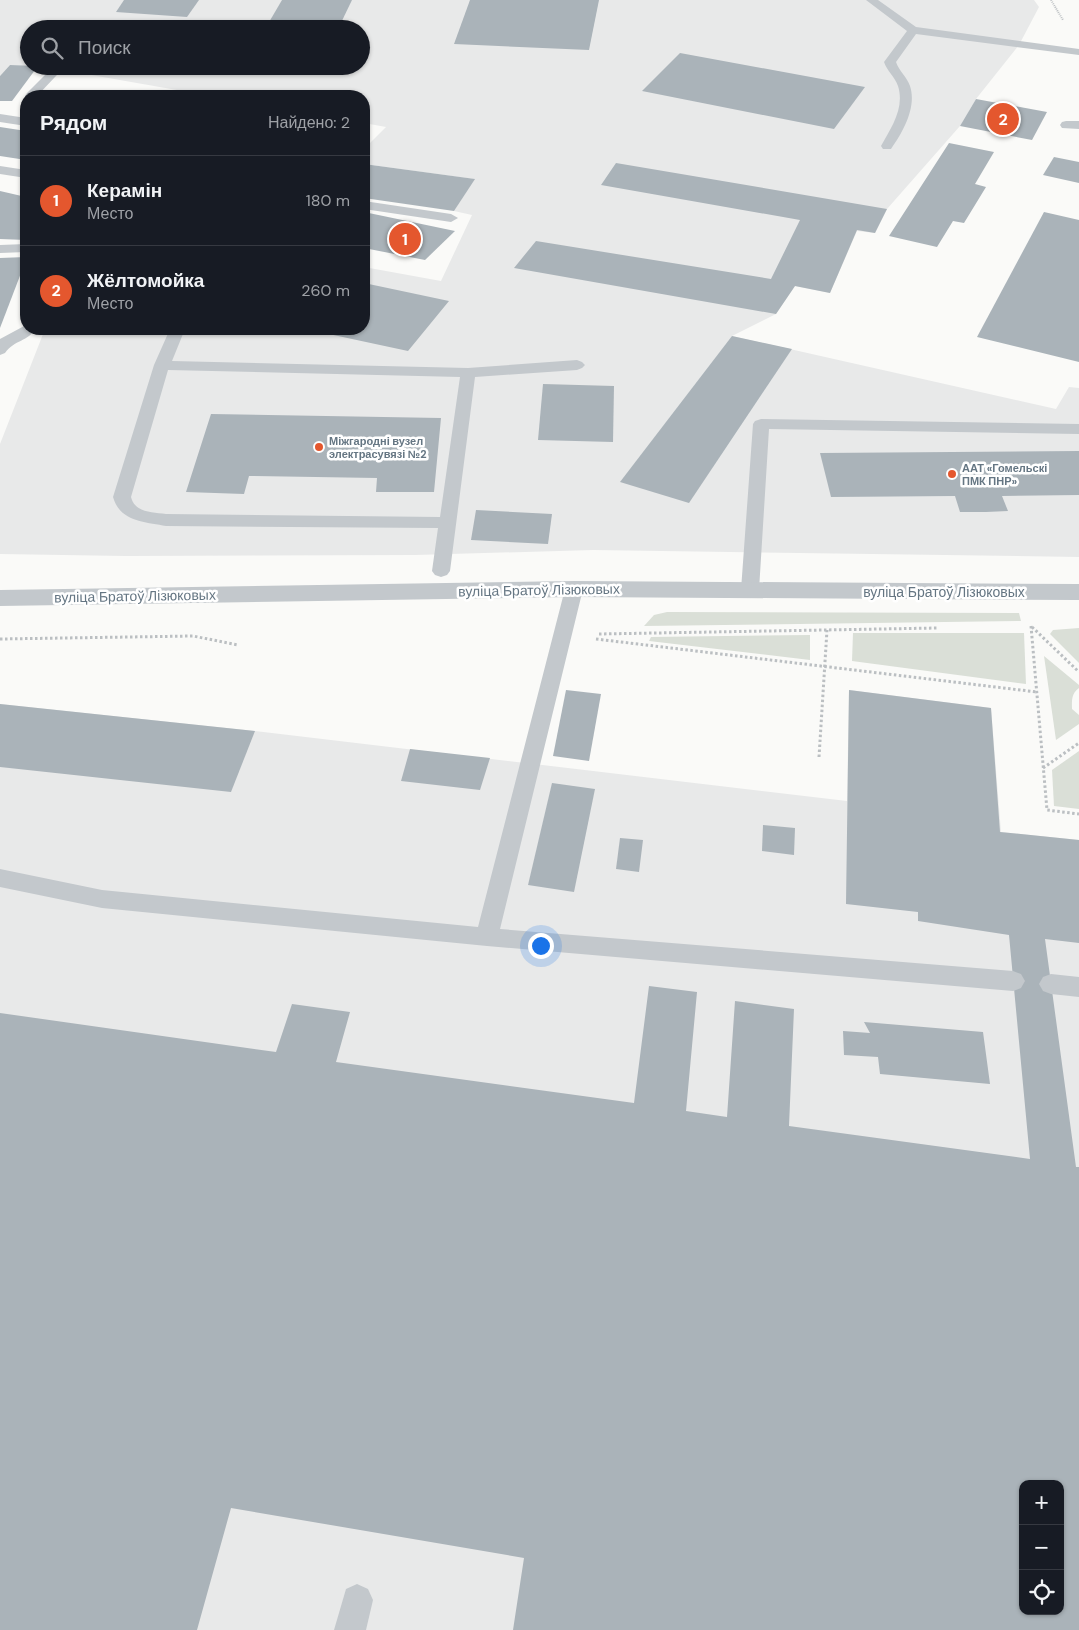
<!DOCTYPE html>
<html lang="ru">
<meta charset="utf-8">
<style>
:root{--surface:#171b24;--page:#20242c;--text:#f1f3f6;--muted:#9ea1a6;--line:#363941;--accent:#e4572e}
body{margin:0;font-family:"DM Sans",sans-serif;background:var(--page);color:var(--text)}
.controls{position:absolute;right:15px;bottom:15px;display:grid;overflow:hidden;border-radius:10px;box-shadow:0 1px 4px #0004}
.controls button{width:45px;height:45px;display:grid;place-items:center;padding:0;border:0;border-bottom:1px solid var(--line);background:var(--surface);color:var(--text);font:25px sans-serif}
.you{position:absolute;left:540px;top:945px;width:18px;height:18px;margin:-12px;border:4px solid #fff;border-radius:50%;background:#1a73e8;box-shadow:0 0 0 8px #1a73e833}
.badge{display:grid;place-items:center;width:32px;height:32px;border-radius:50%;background:var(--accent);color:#fff;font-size:16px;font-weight:700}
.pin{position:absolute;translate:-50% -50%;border:2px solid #fff;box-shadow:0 1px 5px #0006}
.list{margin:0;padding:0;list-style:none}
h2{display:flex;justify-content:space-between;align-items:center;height:65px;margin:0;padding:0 20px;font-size:21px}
h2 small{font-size:16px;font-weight:400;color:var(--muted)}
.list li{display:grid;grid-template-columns:32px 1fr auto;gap:15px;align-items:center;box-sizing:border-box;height:90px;padding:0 20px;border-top:1px solid var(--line)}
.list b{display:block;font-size:19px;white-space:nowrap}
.list p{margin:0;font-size:16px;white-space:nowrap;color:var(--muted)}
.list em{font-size:16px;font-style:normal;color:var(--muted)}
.icon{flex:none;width:28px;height:28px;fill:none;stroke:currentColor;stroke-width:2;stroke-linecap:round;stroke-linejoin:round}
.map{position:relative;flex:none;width:1079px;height:1630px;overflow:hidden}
.search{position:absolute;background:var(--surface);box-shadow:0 1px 4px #0004;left:20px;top:20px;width:350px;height:55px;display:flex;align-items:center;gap:12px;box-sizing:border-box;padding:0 18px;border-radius:28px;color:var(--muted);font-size:19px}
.panel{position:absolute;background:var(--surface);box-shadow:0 1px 4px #0004;left:20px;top:90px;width:350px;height:245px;border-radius:20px}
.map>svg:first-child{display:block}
.built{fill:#e8e9e9;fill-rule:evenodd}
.green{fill:#dadfd7}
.building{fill:#aab3b9;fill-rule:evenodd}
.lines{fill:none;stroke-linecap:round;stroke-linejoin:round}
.path-far1{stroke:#bbbfc2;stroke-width:2;stroke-dasharray:1 1;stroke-linecap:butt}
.path{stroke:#bbbfc2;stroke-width:3;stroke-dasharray:2.5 2.5;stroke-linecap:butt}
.lane{fill:#c3c8cc;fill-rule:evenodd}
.street{fill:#c3c8cc;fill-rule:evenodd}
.poi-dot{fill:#e4572e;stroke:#fff;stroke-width:2}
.labels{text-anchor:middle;stroke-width:5;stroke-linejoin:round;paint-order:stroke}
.far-poi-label{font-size:11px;font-weight:bold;fill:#657683;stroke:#fff;text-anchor:start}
.street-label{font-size:14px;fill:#657683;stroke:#fff}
</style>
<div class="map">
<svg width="1079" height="1630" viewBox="0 0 1079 1630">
<rect width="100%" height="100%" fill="#fafaf8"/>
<!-- built -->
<g class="built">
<path d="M0,0H1034L1039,7L1019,45L976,99L960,126L887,209L875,233L857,231L830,293L795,286L776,314L732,336L1056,409L1069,387L1079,388V557L593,550L415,555L126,556L0,554V444L45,329H364V267L441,281L472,215L454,211L474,179L364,164V149L386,127L364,123V96H211L40,66H361V29H29V66L10,65L0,76Z"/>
<path d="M849,690L991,708L1001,832L1079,840V1630H0V704L255,731L847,801ZM1023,1484H1060V1611H1023Z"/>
</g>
<!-- green -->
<g class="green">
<path d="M667,612L1019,613L1021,621L644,626L654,615Z"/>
<path d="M1079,628V663L1050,634L1053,630Z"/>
<path d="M853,633H1024L1026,684L852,661Z"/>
<path d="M810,635V660L649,641L651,637Z"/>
<path d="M1044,656L1079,685V688C1071,694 1072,700 1072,709L1079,715V724L1056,740Z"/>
<path d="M1079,751V809L1054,806L1052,770Z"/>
</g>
<!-- building -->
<g class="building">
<path d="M124,0H199L187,17L116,12Z"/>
<path d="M282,0H352L338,29H265Z"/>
<path d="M470,0H599L589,50L454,44Z"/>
<path d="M680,53L865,87L834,129L642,91Z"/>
<path d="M10,65L38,66L12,101H0V76Z"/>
<path d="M976,99L1047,112L1032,140L960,126Z"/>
<path d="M0,127L26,131V160L0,156Z"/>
<path d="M949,143L994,152L975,184L986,187L964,223L953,221L937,247L889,236Z"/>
<path d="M1054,157L1079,162V183L1043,175Z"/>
<path d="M616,163L887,209L875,233L857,230L830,293L795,286L776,314L514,268L536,241L771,279L800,220L601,185Z"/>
<path d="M364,164L475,179L454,211L364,198Z"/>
<path d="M0,191L26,197V240L0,239Z"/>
<path d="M364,212L455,231L425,260L364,248Z"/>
<path d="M1044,212L1079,220V362L977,337Z"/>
<path d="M26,257V260L0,328V258Z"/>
<path d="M364,283L449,301L408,351L310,330L364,329Z"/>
<path d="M732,336L792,349L689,503L620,482Z"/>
<path d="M543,384L614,386L613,442L538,440Z"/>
<path d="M211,414L441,418L434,492H376L377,478L249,476L244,494L186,492Z"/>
<path d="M1079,451V495L1002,496L1008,511L986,512H960L955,496L831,497L820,453Z"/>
<path d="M476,510L552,514L548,544L471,540Z"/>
<path d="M566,690L601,694L589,761L553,756Z"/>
<path d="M849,690L991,708L1000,832L1079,840V943L1045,939L1076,1167H1079V1630H513L524,1558L231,1508L197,1630H0V1013L276,1052L292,1004L350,1012L336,1062L634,1103L649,986L697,992L686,1111L727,1117L735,1001L794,1009L789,1126L1030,1159L1009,935L918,921V912L846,904ZM1023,1484H1060V1611H1023Z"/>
<path d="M0,704L255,731L231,792L0,767Z"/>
<path d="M410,749L490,758L480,790L401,781Z"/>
<path d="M552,783L595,789L574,892L528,885Z"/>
<path d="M763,825L795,828L794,855L762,851Z"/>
<path d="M620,838L643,840L639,872L616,869Z"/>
<path d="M864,1022L983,1032L990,1084L880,1074L878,1057L844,1055L843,1031L870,1033Z"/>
</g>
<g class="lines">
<!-- path-far1 -->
<path class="path-far1" d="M1051,0L1063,20"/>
<!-- path -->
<g class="path">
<path d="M1031,626L1047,810L1079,814"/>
<path d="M1032,627L1079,672"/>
<path d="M599,634L937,628"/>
<path d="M0,639L193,636L238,645"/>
<path d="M596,639L1037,692"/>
<path d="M819,757L827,630"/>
<path d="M1043,768L1079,743"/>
</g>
<!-- lane -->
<g class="lane">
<path d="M866,0H878L916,27L1079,49V55L916,34L896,62C899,71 907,77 910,86C917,107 903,132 891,149H883L881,146C891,128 905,108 898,86C895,77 887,71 884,62L907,31Z"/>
<path d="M51,71L55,73L57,75L55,77L37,96H26V98L25,96L27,93L47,73Z"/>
<path d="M0,114L26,118V126L0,122Z"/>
<path d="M1066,121H1079V129L1062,128L1060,125L1062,122Z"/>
<path d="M0,166L26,170V178L0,174Z"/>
<path d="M364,201L451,214L458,218L451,222L364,209Z"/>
<path d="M26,244V252L0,253V245Z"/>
<path d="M26,325V329H35C29,341 14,340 5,353L0,355V339Z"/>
<path d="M170,329H185L172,361L468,368L577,360L582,362L585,365L582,368L577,370L475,377L450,571L447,575L441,577L435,575L432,571L438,528L166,526C145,522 120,522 113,497L154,365ZM168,370L460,377L440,517L166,514C152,512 135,513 131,497Z"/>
<path d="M761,419L1079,424V434L769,429L759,590L756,594L750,596L744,594L741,590L753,424L755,421Z"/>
<path d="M574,583L580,585L583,589L500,929L1013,971L1021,974L1025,981L1021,988L1013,991L487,946L102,908L0,887V869L102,890L478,927L565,589L568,585Z"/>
<path d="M1051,974L1079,977V997L1051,994L1043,991L1039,984L1043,977Z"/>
<path d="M357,1584L368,1589L373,1600L366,1630H334L346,1589Z"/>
</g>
<!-- street -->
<path class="street" d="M574,581L1079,584V600L574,597L0,606V590Z"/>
</g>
<!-- markers -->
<g class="poi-dot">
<circle cx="319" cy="447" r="5"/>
<circle cx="952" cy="474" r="5"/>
</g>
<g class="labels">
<!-- far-poi labels -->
<g class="far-poi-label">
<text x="329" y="445">Міжгародні вузел<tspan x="329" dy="13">электрасувязі №2</tspan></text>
<text x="962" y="472">ААТ «Гомельскі<tspan x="962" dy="13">ПМК ПНР»</tspan></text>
</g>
<!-- street labels -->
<g class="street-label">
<text transform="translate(539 590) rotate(-1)" y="5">вуліца Братоў Лізюковых</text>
<text x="944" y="597">вуліца Братоў Лізюковых</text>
<text transform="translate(135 596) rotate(-1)" y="5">вуліца Братоў Лізюковых</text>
</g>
</g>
</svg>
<div class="controls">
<button>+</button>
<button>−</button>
<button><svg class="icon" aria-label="locate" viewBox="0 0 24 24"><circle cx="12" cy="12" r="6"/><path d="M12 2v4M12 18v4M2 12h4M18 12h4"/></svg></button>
</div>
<div class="you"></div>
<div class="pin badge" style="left:405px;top:239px">1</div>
<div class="pin badge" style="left:1003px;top:119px">2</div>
<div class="search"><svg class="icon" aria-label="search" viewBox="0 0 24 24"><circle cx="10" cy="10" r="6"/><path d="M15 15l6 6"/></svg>Поиск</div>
<section class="panel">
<h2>Рядом<small>Найдено: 2</small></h2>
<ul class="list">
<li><span class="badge">1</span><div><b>Керамін</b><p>Место</p></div><em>180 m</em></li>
<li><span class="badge">2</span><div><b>Жёлтомойка</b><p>Место</p></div><em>260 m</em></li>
</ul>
</section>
</div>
